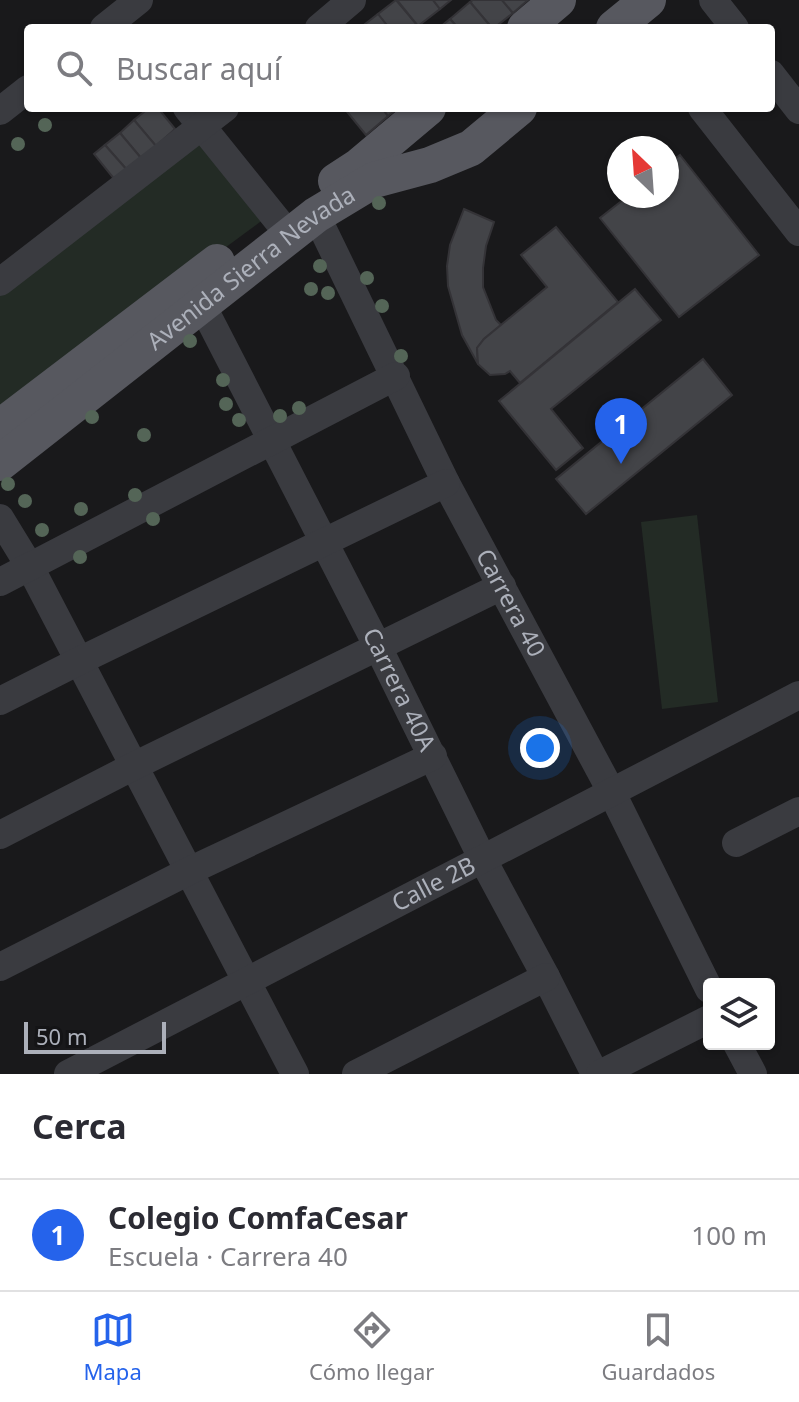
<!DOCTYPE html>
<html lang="es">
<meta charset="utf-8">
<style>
:root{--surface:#fff;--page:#f7f7f7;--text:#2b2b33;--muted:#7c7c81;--line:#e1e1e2;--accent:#2563eb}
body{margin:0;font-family:"Noto Sans",sans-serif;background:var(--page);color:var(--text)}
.controls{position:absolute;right:24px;bottom:24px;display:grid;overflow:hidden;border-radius:8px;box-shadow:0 2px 6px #0004}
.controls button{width:72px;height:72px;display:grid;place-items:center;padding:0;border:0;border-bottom:2px solid var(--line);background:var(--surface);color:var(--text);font:40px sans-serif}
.compass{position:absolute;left:607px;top:136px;width:72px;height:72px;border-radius:50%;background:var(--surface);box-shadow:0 2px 6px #0004;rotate:335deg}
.scale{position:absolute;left:24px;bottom:20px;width:142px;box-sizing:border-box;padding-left:8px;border:4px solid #acb0ba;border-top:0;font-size:22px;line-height:28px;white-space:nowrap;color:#acb0ba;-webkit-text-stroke:6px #141416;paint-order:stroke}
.you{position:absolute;left:540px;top:748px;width:28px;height:28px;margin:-20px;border:6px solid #fff;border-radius:50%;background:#1a73e8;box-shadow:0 0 0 12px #1a73e833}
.badge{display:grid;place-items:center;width:52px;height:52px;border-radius:50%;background:var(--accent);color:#fff;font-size:26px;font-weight:700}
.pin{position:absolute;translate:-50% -66px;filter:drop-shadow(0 2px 4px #0008)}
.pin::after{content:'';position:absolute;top:42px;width:28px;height:24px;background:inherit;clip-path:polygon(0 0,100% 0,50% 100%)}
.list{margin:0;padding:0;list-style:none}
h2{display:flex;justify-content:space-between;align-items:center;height:104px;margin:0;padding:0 32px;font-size:34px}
h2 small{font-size:26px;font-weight:400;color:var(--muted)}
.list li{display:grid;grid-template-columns:52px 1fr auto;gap:24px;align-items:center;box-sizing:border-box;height:112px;padding:0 32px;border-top:2px solid var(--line)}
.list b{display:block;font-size:30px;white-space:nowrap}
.list p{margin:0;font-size:26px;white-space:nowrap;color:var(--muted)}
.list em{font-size:26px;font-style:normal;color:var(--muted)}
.icon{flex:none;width:44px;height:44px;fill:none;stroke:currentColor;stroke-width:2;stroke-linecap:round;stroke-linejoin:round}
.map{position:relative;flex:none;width:799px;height:1074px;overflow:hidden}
.search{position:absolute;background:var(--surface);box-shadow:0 2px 6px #0004;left:24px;right:24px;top:24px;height:88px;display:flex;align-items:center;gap:20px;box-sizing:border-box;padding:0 28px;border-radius:8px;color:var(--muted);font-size:30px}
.sheet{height:216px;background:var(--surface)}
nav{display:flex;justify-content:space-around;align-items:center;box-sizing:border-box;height:112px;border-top:2px solid var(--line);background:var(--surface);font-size:22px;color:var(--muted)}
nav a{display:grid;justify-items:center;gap:4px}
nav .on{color:var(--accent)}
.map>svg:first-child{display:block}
.green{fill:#232b25}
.building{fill:#434448;stroke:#343337;stroke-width:2}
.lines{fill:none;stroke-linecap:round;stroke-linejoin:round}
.minor{stroke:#3a3b40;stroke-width:28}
.major{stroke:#57585f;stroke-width:36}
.tree{fill:#546557}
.labels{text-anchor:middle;stroke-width:8;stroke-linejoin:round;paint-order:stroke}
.street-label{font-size:24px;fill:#acb0ba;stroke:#141416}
</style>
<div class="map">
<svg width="799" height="1074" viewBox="0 0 799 1074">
<rect width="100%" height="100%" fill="#19191b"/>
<!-- green -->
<g class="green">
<path d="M203,138L264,219L0,414V295Z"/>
<path d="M697,515L718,702L662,709L641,522Z"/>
</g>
<!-- building -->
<g class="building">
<path d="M396,0L418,26L415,28H389L378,14Z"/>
<path d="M397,0H433L440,9L418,26Z"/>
<path d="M433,0H451L440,9Z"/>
<path d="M473,0H502L513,13L494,28H492L470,2Z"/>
<path d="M502,0H528L513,13Z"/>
<path d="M470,2L492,28H458L450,19Z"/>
<path d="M378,14L389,28H360Z"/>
<path d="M450,19L458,28H439Z"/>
<path d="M149,108H158L175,129L156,146L134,120Z"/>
<path d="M344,108H382L388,116L366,135Z"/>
<path d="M382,108H398L388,116Z"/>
<path d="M134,120L156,146L141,158L120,133Z"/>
<path d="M120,133L141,158L127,170L105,145Z"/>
<path d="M105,145L127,170L115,180L94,154Z"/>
<path d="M680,155L759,255L679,317L600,218L628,196H667V165Z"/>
<path d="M464,209L494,222L486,246L483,268V287L496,320L501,325L484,339L477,348L478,364L462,335L448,286L447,266L450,245Z"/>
<path d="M556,227L618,302L520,383L510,371L505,374L490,375L478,364L477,348L484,339L547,287L521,255Z"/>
<path d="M635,289L661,320L551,409L583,448L556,470L499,401Z"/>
<path d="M703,359L732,395L586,514L556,479Z"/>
</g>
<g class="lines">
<!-- minor -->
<g class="minor">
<path d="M713,0L735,28"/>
<path d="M104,28L139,0"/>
<path d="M319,28L352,0"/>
<path d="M771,74L799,110"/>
<path d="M187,108L290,236"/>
<path d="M702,108L799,232"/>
<path d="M0,111L28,89"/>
<path id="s1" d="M316,215L446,483L612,793L709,989"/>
<path d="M0,282L225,108"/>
<path id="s2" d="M202,305L378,647L483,860L546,977L595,1074"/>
<path d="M0,518L30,567L295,1074"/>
<path d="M0,582L396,376"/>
<path d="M0,701L79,661L446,483"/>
<path d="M0,835L134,766L502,586"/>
<path d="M736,843L799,811"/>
<path d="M0,967L189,871L433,756"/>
<path d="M737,1044L753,1074"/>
<path id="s3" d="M68,1074L799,695"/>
<path d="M356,1074L546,977"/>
<path d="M600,1074L709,1019"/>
</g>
<!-- major -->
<g class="major">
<path d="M525,28L558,0"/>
<path d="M614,28L648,0"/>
<path d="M336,181L359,166L428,108"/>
<path d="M0,427L217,262"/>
<path id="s4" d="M0,463L316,215L374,180L430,165L471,148L519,108"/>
</g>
</g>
<!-- trees -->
<g class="tree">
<circle cx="45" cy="125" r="7"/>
<circle cx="18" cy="144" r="7"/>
<circle cx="379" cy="203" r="7"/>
<circle cx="320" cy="266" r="7"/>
<circle cx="367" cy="278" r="7"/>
<circle cx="311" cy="289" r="7"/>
<circle cx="328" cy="293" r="7"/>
<circle cx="382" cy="306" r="7"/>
<circle cx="190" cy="341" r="7"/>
<circle cx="401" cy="356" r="7"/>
<circle cx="223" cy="380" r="7"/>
<circle cx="226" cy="404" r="7"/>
<circle cx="299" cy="408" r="7"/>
<circle cx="280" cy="416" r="7"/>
<circle cx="92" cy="417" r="7"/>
<circle cx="239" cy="420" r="7"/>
<circle cx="144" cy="435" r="7"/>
<circle cx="8" cy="484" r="7"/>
<circle cx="135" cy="495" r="7"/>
<circle cx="25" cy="501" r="7"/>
<circle cx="81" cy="509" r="7"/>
<circle cx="153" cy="519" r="7"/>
<circle cx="42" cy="530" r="7"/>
<circle cx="80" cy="557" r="7"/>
</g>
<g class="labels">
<!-- street labels -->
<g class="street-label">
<text dy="8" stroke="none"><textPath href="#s4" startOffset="318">Avenida Sierra Nevada</textPath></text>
<text dy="8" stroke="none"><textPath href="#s1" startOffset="434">Carrera 40</textPath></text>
<text dy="8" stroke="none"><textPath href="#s2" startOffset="432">Carrera 40A</textPath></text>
<text dy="8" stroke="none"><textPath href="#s3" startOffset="412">Calle 2B</textPath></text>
</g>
</g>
</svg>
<div class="controls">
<button><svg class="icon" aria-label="layers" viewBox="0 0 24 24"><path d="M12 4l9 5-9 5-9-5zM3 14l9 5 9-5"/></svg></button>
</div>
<svg class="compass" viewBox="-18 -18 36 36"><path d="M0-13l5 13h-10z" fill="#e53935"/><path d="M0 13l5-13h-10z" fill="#7c7c81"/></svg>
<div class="scale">50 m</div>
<div class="you"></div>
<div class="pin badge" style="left:621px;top:464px">1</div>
<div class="search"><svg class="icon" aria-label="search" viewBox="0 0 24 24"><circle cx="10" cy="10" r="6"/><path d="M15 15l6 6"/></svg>Buscar aquí</div>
</div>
<section class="sheet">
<h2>Cerca<small></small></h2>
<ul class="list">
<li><span class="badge">1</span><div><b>Colegio ComfaCesar</b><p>Escuela · Carrera 40</p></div><em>100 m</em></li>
</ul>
</section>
<nav>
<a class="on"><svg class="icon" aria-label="map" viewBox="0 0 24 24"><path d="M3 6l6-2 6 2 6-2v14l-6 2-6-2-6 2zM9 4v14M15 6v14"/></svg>Mapa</a>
<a><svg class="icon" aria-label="directions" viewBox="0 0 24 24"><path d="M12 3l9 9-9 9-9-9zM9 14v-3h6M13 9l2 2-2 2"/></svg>Cómo llegar</a>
<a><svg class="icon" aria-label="saved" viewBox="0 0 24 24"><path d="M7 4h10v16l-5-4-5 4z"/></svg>Guardados</a>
</nav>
